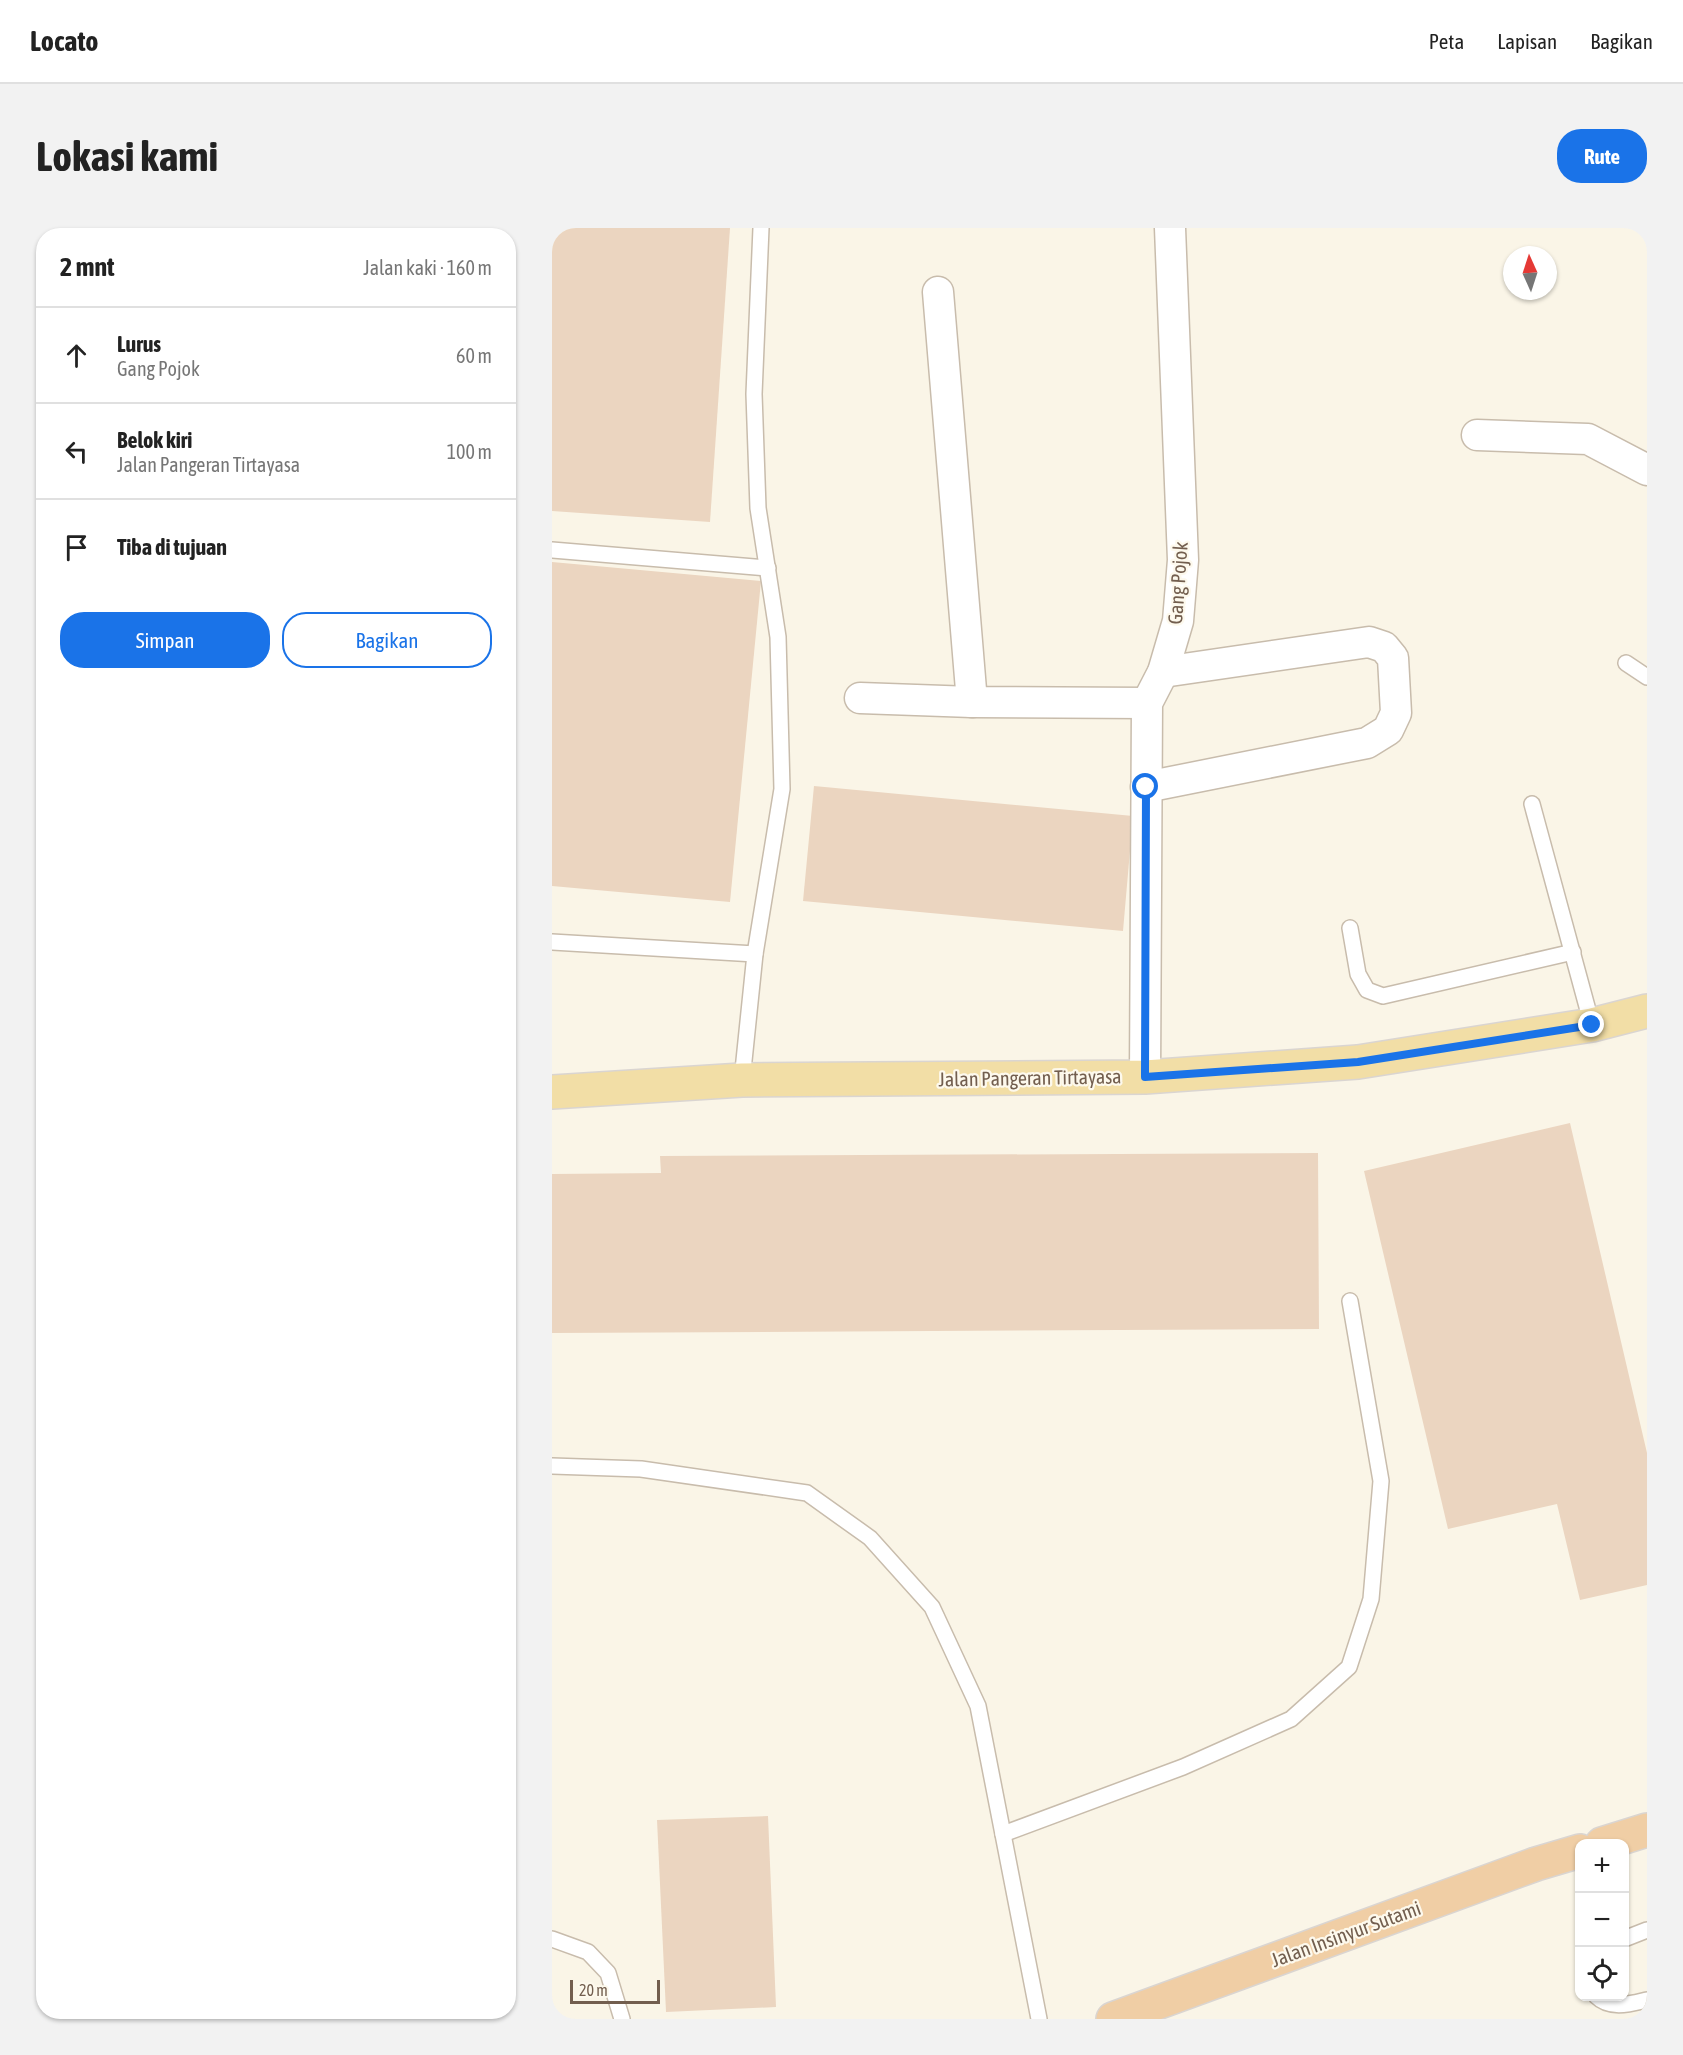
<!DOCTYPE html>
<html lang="id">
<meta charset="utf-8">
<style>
:root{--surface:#fff;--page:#f2f2f2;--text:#222;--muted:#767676;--line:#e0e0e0;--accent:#1a73e8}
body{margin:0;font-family:"Asap Condensed",sans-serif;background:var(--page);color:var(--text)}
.controls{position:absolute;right:18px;bottom:18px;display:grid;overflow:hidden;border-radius:12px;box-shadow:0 2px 4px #0004}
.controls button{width:54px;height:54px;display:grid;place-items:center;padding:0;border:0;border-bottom:2px solid var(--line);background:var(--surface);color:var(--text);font:30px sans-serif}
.compass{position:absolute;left:951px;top:18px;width:54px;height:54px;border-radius:50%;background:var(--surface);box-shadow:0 2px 4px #0004;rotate:357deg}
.scale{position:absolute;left:18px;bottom:15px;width:90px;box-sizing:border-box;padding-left:6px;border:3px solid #725e4e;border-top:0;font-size:16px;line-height:21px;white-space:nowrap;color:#725e4e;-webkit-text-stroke:4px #fdf9ed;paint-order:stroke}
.stop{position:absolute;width:18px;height:18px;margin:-14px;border:4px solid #1a73e8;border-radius:50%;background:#fff}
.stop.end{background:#1a73e8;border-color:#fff;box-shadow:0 2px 6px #0008}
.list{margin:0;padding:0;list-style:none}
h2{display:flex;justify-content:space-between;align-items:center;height:78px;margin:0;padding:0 24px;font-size:26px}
h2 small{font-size:20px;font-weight:400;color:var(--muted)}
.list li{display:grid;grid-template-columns:39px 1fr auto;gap:18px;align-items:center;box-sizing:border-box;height:96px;padding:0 24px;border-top:2px solid var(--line)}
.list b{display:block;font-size:22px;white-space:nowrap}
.list p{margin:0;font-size:20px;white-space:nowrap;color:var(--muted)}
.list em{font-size:20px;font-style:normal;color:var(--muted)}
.actions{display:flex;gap:12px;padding:18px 24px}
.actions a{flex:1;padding:14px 0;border:2px solid var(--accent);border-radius:24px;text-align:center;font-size:21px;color:var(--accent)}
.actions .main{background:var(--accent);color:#fff}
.icon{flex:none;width:33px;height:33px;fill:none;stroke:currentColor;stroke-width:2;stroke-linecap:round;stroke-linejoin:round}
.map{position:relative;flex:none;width:1095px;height:1791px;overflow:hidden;border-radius:24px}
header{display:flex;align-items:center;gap:36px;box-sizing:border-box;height:84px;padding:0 30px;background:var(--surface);border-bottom:2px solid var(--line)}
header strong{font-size:28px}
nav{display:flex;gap:33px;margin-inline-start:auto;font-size:21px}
.intro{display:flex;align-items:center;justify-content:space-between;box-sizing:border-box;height:144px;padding:0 36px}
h1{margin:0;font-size:42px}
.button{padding:15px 27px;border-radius:24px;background:var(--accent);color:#fff;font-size:21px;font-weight:700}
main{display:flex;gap:36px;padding:0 36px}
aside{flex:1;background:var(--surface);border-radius:24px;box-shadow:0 2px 4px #0004}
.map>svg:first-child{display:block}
.building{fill:#ebd5c0}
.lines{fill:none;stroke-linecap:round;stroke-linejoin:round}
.service-casing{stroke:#c8bcac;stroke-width:18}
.minor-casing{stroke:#c8bcac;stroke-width:33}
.primary-casing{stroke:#dad5d1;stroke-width:36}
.trunk-casing{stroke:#dad5d1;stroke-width:36}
.service{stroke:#fff;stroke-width:15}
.minor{stroke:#fff;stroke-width:30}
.primary{stroke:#f2dea6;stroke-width:33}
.trunk{stroke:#f0cea5;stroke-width:33}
.route{stroke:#1a73e8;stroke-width:8}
.labels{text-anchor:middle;stroke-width:4.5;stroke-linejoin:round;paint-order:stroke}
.street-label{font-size:20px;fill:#725e4e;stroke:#fdf9ed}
</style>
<header>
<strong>Locato</strong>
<nav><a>Peta</a><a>Lapisan</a><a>Bagikan</a></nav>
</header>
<div class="intro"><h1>Lokasi kami</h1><a class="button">Rute</a></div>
<main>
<aside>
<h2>2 mnt<small>Jalan kaki · 160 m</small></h2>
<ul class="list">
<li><svg class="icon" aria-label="ahead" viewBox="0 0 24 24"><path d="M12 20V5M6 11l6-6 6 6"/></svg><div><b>Lurus</b><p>Gang Pojok</p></div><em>60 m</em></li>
<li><svg class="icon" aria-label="left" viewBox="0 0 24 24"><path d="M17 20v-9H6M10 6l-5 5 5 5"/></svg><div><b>Belok kiri</b><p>Jalan Pangeran Tirtayasa</p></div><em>100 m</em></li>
<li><svg class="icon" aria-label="arrive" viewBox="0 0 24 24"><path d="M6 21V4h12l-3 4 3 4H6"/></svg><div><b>Tiba di tujuan</b></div></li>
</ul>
<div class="actions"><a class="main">Simpan</a><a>Bagikan</a></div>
</aside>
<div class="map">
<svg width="1095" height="1791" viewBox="0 0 1095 1791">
<rect width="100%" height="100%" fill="#faf5e7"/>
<!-- building -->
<g class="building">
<path d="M0,0H178L158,294L0,283Z"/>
<path d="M0,334L209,353L178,674L0,658Z"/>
<path d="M262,558L581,588L571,703L251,673Z"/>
<path d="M1018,895L1095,1225V1357L1028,1372L1005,1276L896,1301L812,943Z"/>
<path d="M766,925L767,1101L0,1105V946L109,945L108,928Z"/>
<path d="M216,1588L224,1779L114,1784L105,1592Z"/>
</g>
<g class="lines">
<defs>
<g id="service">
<path d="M0,322L216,340"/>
<path d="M1074,435L1095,449"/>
<path d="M980,576L1040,797"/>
<path d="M798,700L806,746L815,762L831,768L1021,724"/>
<path d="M0,714L203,726"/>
<path d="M190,852L203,726L230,561L226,409L206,280L202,166L209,0"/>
<path d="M0,1238L89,1241L255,1265L318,1310L380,1379L426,1478L487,1791"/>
<path d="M451,1606L631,1539L739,1491L797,1439L819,1371L829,1253L798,1073"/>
<path d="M0,1711L36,1724L56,1745L70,1791"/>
<path d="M1072,1711L1095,1702"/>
<path d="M1044,1768C1058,1782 1078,1776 1095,1772"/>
</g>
<g id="minor">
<path d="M386,64L420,474"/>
<path d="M925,207L1036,211L1095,242"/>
<path d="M308,470L420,474L595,475"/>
<path d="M594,559L815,515L836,502L844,485L841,430L832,419L817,414L611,444"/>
<path d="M593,849L595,475L611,444L626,393L631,332L618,0"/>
</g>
<path id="primary" d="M0,864L190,852L593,849L806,834L1040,797L1095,783"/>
<g id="trunk">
<path d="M1050,1616L1095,1602"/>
<path d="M561,1791L984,1636L1028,1623"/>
</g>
</defs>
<!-- service casing -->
<use href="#service" class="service-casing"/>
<!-- minor casing -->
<use href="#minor" class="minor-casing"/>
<!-- primary casing -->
<use href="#primary" class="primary-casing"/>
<!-- trunk casing -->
<use href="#trunk" class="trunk-casing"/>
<!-- service -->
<use href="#service" class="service"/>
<!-- minor -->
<use href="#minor" class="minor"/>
<!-- primary -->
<use href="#primary" class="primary"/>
<!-- trunk -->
<use href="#trunk" class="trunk"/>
</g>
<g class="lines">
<!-- route -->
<path class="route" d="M594,559L593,849L806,834L1040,797"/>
</g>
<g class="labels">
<!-- street labels -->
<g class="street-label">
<text transform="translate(626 355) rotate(-86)" y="7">Gang Pojok</text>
<text transform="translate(478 850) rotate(-1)" y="7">Jalan Pangeran Tirtayasa</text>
<text transform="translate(794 1706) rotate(-20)" y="7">Jalan Insinyur Sutami</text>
</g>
</g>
</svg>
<div class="controls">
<button>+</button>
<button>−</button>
<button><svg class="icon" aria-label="locate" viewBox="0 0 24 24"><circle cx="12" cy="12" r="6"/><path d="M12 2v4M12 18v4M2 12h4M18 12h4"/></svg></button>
</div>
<svg class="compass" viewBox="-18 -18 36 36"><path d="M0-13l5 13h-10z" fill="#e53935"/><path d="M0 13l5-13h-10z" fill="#767676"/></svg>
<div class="scale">20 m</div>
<div class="stop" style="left:594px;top:559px"></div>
<div class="stop end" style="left:1040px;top:797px"></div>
</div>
</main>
